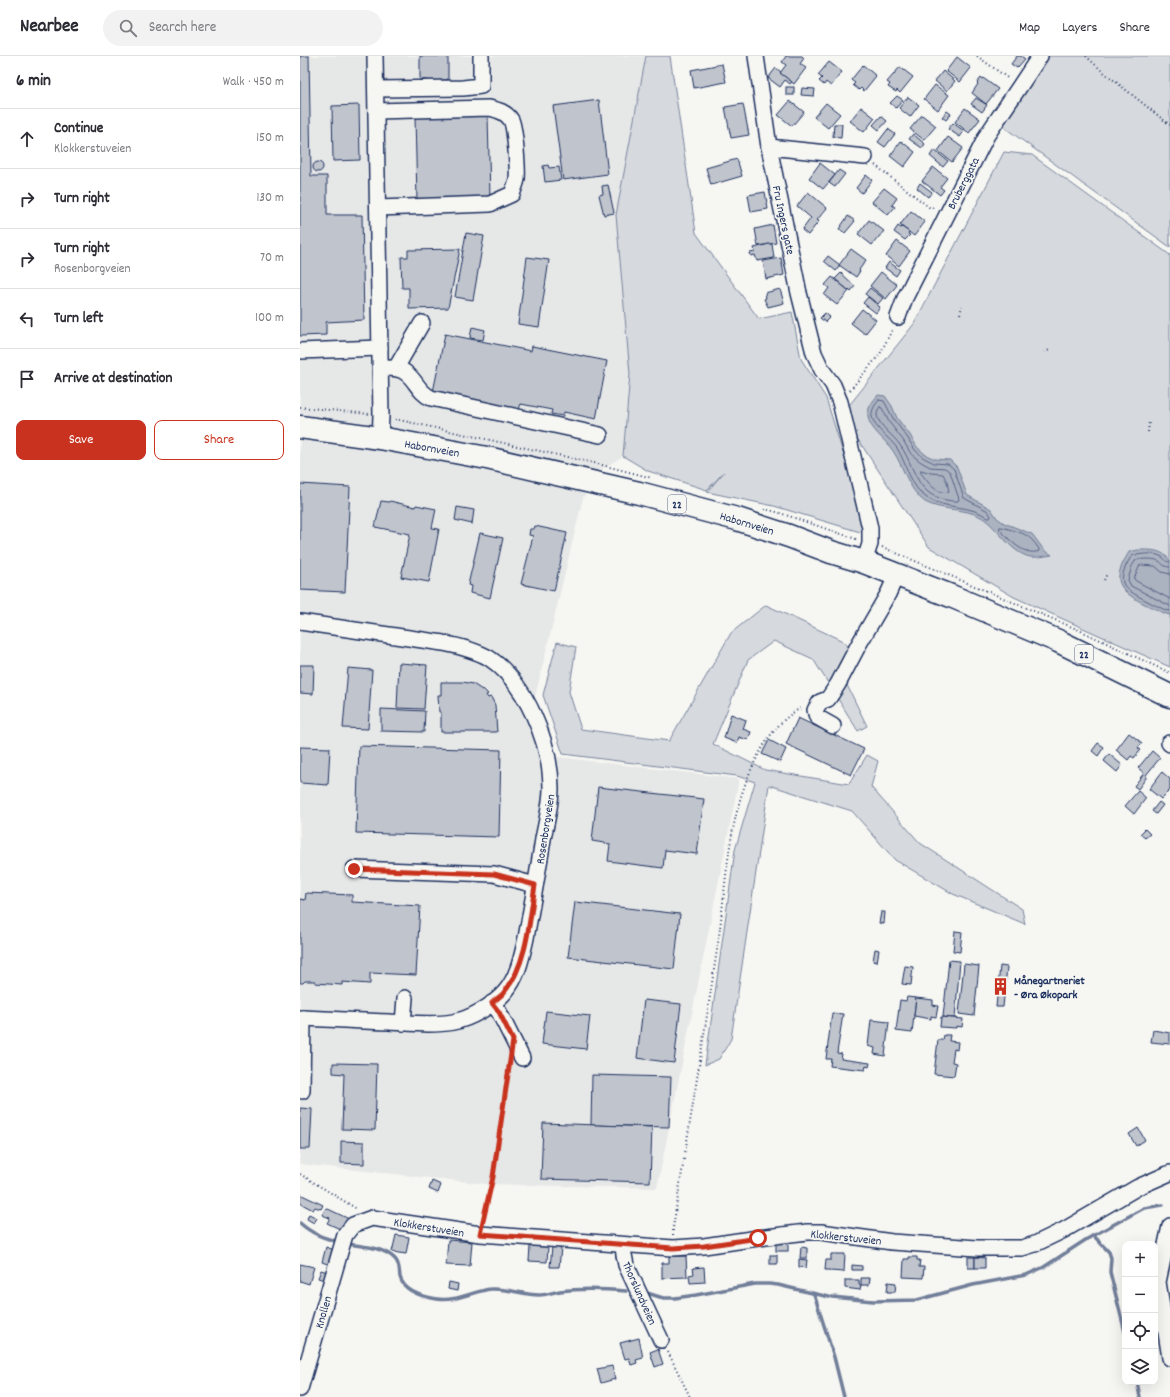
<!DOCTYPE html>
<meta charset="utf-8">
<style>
:root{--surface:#fff;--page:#f2f2f3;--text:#2b2b33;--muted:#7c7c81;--line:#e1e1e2;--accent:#c8321e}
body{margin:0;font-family:Dekko,sans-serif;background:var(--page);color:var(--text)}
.controls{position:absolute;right:12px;bottom:12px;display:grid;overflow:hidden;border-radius:8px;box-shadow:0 4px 16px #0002}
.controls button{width:36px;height:36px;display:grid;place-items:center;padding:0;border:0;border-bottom:1px solid var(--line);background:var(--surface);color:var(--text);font:20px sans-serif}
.stop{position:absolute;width:12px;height:12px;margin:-9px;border:3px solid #c8321e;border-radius:50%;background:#fff}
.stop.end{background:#c8321e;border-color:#fff;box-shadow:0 1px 4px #0008}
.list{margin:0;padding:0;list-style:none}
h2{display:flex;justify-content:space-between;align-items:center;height:52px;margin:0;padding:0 16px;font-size:17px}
h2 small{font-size:13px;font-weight:400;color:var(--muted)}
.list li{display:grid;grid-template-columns:26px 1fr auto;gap:12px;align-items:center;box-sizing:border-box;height:60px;padding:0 16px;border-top:1px solid var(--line)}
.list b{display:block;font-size:15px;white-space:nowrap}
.list p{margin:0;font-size:13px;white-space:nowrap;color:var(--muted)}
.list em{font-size:13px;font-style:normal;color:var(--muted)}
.actions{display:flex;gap:8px;padding:12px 16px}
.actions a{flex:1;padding:9px 0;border:1px solid var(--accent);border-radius:8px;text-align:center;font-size:14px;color:var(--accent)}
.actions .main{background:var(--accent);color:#fff}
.icon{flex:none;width:22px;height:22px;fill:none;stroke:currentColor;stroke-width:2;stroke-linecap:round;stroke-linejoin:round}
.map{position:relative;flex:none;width:870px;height:1341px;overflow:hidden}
header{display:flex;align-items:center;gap:24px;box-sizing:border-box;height:56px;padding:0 20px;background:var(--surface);border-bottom:1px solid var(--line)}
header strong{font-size:19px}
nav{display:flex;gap:22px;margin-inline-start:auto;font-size:14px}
.search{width:280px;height:36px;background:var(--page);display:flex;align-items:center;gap:10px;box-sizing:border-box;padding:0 14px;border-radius:22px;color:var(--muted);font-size:15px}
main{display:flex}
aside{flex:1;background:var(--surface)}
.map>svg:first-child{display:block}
.built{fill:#e6e7e7}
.green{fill:#d6d9dd;stroke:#78849e}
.water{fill:#abb2c0;stroke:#717e99}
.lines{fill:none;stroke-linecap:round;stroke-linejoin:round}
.shore{stroke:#556385;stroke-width:1}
.stream{stroke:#717e99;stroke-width:3.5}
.building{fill:#c0c4cd;stroke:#1b2f5e}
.minor-casing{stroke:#1b2f5e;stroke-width:18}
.highway-casing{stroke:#1b2f5e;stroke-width:25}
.path{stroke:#1b2f5e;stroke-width:2;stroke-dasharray:1 3;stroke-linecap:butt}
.minor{stroke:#f6f6f2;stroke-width:15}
.highway{stroke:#f6f6f2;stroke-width:22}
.route{stroke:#c8321e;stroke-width:5}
.labels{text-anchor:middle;stroke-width:3.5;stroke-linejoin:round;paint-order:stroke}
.shield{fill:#f6f6f2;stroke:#5d6b8a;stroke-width:1}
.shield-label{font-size:11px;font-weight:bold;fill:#1b2f5e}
.street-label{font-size:12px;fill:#1b2f5e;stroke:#f6f6f2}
.poi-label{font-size:12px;font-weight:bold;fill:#1b2f5e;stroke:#f6f6f2;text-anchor:start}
</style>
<header>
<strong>Nearbee</strong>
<div class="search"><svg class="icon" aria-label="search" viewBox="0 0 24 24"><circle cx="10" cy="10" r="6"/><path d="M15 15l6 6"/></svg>Search here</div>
<nav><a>Map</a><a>Layers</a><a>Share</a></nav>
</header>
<main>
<aside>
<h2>6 min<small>Walk · 450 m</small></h2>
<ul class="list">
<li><svg class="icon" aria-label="ahead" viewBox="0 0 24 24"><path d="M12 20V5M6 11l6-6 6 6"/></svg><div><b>Continue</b><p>Klokkerstuveien</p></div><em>150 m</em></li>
<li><svg class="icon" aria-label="right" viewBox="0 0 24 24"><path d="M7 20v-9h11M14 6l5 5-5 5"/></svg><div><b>Turn right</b></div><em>130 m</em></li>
<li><svg class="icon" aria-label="right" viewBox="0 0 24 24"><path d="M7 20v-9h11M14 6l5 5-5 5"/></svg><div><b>Turn right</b><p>Rosenborgveien</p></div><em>70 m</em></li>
<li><svg class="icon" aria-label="left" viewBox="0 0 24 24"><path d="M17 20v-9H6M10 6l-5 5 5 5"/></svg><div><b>Turn left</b></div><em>100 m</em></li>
<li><svg class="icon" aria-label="arrive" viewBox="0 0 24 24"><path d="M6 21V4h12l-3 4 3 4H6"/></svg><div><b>Arrive at destination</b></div></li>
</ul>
<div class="actions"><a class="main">Save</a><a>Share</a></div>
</aside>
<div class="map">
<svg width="870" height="1341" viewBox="0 0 870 1341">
<rect width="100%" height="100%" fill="#f6f6f2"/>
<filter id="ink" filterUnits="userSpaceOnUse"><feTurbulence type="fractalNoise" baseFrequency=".025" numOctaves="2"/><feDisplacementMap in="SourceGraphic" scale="8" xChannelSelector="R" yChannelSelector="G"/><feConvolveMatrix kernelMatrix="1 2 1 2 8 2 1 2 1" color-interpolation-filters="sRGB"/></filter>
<g filter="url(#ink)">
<!-- built -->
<path class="built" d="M0,0H346L316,159L330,318L323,400L294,418L283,442L235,641L257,701L439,723L357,1132L187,1128L0,1108Z"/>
<!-- green -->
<g class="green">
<path d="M346,0H370L396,177L459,263L492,256L501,303L526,342L563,462L564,473L560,476L474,450L407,436L424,416L407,434L348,415L323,400L330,318L316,159Z"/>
<path d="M747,0H870V191L701,69Z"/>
<path d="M704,96L732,99L870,199V611L714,541L629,491L549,370L547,352L614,268Z"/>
<path d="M466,549L543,585L558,601L546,627L567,670L558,675L513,603L474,585L448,604L413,688L465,714L549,728L567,699L578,705L571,731L620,787L722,853L725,868L653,838L595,804L552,755L469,729L431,983L419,1003L405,1009L435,794L455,726L437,720L263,698L243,639L257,586L276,591L269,636L281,673L369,685L431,577Z"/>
</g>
<!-- water -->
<g class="water">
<path d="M578,339L585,340L592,350L597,362L610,379L617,391L626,399L635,403L650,404L657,411L667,439L691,453L697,462L704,467L732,478L744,494L752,499C745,500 737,502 730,501C709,496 699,472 681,461C666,452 641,455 625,446C608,434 604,411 593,395C586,384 570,374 568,361C567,352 572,346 578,339Z"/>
<path d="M838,494C852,494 862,493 870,505V559L863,557C849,549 816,539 819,519C820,511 825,503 829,496Z"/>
</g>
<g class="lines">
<!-- shore -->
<g class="shore">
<path d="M579,344L584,345L594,364L607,381L615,394L624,402L634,407L648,408L654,413L664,442L688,455L691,460L690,462H688C671,448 646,454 627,442C610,431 607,408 597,392C590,382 575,373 572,361C571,354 575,349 579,344Z"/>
<path d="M580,351L582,352L589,366L603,384L611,398L621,406L630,411L645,412L650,416L659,443L658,445C650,446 636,442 629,437C614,425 611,404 600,389C594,380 580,371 577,360C577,356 578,353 580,351Z"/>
<path d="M621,414L631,417L643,418L647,426L649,436C636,439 628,426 621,417Z"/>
<path d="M700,471H702C721,477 728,476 739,493V495C724,501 709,483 700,474Z"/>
<path d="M870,506C865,506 866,504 862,501C855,496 840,498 832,500C827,506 819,521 824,529C828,537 856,549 865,554L870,555"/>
<path d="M870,511C864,511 863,508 859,505C853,502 842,503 836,504L832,510L828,524L831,530L870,550"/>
<path d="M870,518L862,516L855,510L840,509L834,523L836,525L870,543"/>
</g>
<!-- stream -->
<g class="stream">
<path d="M0,1167C12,1178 24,1182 39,1186"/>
<path d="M793,1179L809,1196L811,1202L810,1216L825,1276"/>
<path d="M47,1188C62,1190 84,1191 95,1203C100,1208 99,1214 100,1221C104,1236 124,1241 137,1243C156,1246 173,1235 191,1233C208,1232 223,1239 239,1239C246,1239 253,1236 260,1235C282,1232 304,1233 326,1235"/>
<path d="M344,1236L363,1242H375L396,1239L455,1228H469L478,1229L529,1241"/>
<path d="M514,1238L534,1301L544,1341"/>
<path d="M532,1241L573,1245L617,1244L673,1229L726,1219L744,1211L787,1183L844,1152L863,1149"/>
<path d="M837,1326L840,1341"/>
</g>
</g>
<!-- building -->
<g class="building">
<path d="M0,0H9L11,120H27V159H62L64,264L26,266V279L0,280Z"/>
<path d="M120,0H148V24H142V29L127,30V24H120Z"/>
<path d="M486,0H502L504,2L500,8L506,12L494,28L480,17L486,9L482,6Z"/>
<path d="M717,0H721L725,3L717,12L711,8Z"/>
<path d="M657,1L671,12L660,26L646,15Z"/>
<path d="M529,6L542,16L531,30L526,26L524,29L519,25L522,22L518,19Z"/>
<path d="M422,8L426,26L394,32L391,14Z"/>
<path d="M563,9L576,20L564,35L561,32L559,34L553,29L555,27L551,24Z"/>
<path d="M600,11L613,21L600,37L597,34L596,36L588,31L590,28L587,26Z"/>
<path d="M476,12L481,16L480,17L492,26L490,28L485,24L480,31L468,22Z"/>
<path d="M643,15L655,25L647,35L635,25Z"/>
<path d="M681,22L682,23L683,22L698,33L686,48L672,37L678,28L677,27Z"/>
<path d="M635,29L649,39L638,54L624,43Z"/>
<rect x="486" y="31" width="8" height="8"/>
<path d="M502,32L515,33L514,40L501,39Z"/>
<path d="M597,40L603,44L596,52L590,47Z"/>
<path d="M608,41L619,49L610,61L599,52Z"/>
<path d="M676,42L687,49L682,56L671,48Z"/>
<path d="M299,44L308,118L263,124L253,50Z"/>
<path d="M490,45L504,56L492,70L478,59Z"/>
<path d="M526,47L540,58L528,72L514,61Z"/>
<path d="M443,48L449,79L431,82L425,51Z"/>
<path d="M59,49L60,104L33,105L32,50Z"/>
<path d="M561,51L575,62L564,76L550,65Z"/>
<path d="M665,52L680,63L669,77L655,66Z"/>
<path d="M647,55L651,58L646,64L642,61Z"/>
<path d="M622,59L636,70L624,84L610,73Z"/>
<path d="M188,60L190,142L117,144L115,61Z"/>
<path d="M581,60L587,65L579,74L573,69Z"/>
<path d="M653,67L664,75L660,81L648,73Z"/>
<path d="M534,68H542L541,82L533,81Z"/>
<path d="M588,73L595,78L585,91L578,86Z"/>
<path d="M613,78L625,88L622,92L609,83Z"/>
<path d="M648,81L663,92L652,106L638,95Z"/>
<path d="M601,85L615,96L604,111L590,100Z"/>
<path d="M634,94L648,105L643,111L630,100Z"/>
<path d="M437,103L442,120L411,129L406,112Z"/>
<circle cx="18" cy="111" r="5"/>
<path d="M520,107L535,119L523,133L509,122Z"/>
<path d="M248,109L249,112L259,111L261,124L245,126L243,110Z"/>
<path d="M633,111L647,122L640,131L644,134L640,139L622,125Z"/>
<path d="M539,114L545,118L535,131L529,127Z"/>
<path d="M566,119L572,124L562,137L556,132Z"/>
<path d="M620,127L632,136L628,141L617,132Z"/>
<path d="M308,129L314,157L304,159L299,139L303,138L302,130Z"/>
<path d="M584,132L597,142L592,149L595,151L588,159L572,146Z"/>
<path d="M465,136L468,153L451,156L448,139Z"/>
<path d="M508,136L527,152L517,164L519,165L508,179L502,174L511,162L497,150Z"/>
<path d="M611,155L625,166L614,180L600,169Z"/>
<path d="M548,160L555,165L545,177L539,173Z"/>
<path d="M569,164L584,175L572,189L558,178Z"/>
<path d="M473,169L476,187L458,190L455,173Z"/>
<path d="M598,170L601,172L602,171L609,176L608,178L610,179L605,184L594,176Z"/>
<path d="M166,177L184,180L173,244L155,241Z"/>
<path d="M597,185L610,195L599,210L586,200Z"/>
<path d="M469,188H472L474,202L457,205L455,199L451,200L450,197L455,196L454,192Z"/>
<path d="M160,193L148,252L109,253V232H102L101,201H108V194Z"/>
<path d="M551,193L566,204L559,214L560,215L556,221L539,209Z"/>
<path d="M528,200L540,209L536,215L524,205Z"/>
<path d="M227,201L249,204L239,271L218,268Z"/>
<path d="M481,202L484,219L466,223L463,205Z"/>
<path d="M589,206L600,214L596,220L585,212Z"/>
<path d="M581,216L597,229L586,243L570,230Z"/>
<path d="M541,217L555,230L551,235L549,233L548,234L535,223Z"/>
<path d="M532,221L549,235L537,249L524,239L529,232L525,229Z"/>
<path d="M570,232L583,242L578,248L565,238Z"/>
<path d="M480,233L484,247L468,251L464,243L466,242L465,237Z"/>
<path d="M568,241L580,251L576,257L563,247Z"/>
<path d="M562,253L576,264L565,278L551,267Z"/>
<path d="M525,257L530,261L525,266L520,262Z"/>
<path d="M172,271L185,274L183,284L170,282Z"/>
<path d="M145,278L231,295L232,290L307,305L296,363L264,356L263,360L251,358L252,354L221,348L219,353L133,336Z"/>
<path d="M0,428L50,431L45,536L0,534Z"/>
<path d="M81,445L89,446L90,445L115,451L116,449L136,453L132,472L139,473L129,526L101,521L110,478L75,471Z"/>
<path d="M157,451L174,454L172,468L155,464Z"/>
<path d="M235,470L267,477L254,535L221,528L233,480L229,479L230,473H234Z"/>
<path d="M180,477L203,482L190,542L170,537L171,530L168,529Z"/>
<path d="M99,607L127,609L124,653L97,652Z"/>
<path d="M0,609H14L13,638L0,637Z"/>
<path d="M48,612L72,614L68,673L43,672Z"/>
<path d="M141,626H163L173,628L182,634L183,633L188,638L186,639L188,642L191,641L195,649L197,676H141V656H139L138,639H141Z"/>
<path d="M81,653L125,655L124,676L81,675Z"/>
<path d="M431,658L446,664L443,673L451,676L448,684L439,681L437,687L424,682Z"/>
<path d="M498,662L564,693L551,719L486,688Z"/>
<path d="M829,677L842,687L838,692L841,694L839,696L834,702L831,700L828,704L816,694Z"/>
<path d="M469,684L486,693L480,706L462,698Z"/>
<path d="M798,687L804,691L798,700L792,695Z"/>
<path d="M59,690L201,694L199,781L56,777Z"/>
<path d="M0,691L30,692L28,729L0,727Z"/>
<path d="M852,695L860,702L846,719V722L838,733L834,730L844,717L838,712Z"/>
<path d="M809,698L822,709L817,716L804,705Z"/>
<path d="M862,716L870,723V734L861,743L849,733Z"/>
<path d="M298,731L404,743L397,798L365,794L363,812L308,805L310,788L292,785Z"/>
<path d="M838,735L846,742L834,758L825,750Z"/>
<path d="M859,746L863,749L856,758L852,755Z"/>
<path d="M845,773L850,778L845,782L840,778Z"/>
<path d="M6,837L52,839V846L120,850L116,919L70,917V928L42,926V929L15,927V925H5L3,927H0V843L5,844Z"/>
<path d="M275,846L380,858L374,913L268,901Z"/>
<path d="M581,856H585L584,868L579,867Z"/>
<path d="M655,875L662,876L660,896L653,895Z"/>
<path d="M575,893L579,894L577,906L573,905Z"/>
<path d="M649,904L660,905L655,962L643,961Z"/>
<path d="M664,908L679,910L674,960L659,958Z"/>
<path d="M605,910L613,911L611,929L602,928Z"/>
<path d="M700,910L707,911L703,951H696Z"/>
<path d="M607,941L616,942L612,977L596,975L600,944L606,945Z"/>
<path d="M616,942L633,944V949L638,950L636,961L631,960V963L614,960Z"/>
<path d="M344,944L381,948L374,1007L337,1002Z"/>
<path d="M246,955L290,960L286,993L242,988Z"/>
<path d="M532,957L543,958L537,997L542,998L541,1003L570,1007L569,1011L566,1010L565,1014L530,1010L531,1003H526Z"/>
<path d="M641,961L663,963L662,971L656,970V972L640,971Z"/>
<path d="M571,964L589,966L585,1000L574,998L575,992L568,990Z"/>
<path d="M853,974L870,977V988L851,986Z"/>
<path d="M644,979H650L649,985L658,986L657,994L654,993L652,1006L656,1007L654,1020L634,1018L638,984H643Z"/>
<path d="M33,1007L77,1008L75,1074L42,1073L44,1018L33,1017Z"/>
<path d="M292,1019L371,1021L369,1071L291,1069Z"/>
<path d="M0,1052L12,1053L10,1093H0Z"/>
<path d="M243,1067L352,1071L350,1126L241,1123Z"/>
<path d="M838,1072L845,1084L836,1090L829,1078Z"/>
<path d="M41,1085L64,1086V1108L41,1107Z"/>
<path d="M132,1125L141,1129L138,1137L129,1133Z"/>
<path d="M0,1138L23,1149L21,1153L15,1151L13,1154L0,1147Z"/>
<path d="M26,1152L49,1163L45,1172L42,1170L40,1173L27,1167L30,1162L22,1159Z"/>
<path d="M9,1158L17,1162L14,1167L7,1163Z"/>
<path d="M96,1179L109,1181L106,1198L92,1196Z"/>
<path d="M148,1184L172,1186L170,1210L146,1209Z"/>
<rect x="476" y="1185" width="12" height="10"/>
<path d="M230,1190L248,1191L247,1206L229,1205Z"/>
<path d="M26,1191L34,1194L30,1209L22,1206Z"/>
<path d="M252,1191L261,1192L259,1211H250Z"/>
<path d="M501,1191L507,1192V1202H500Z"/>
<path d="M531,1198H545L544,1216L530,1215V1214H525L526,1204H531Z"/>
<rect x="470" y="1199" width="7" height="9"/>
<path d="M369,1200H386L387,1221L362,1222V1207H369Z"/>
<path d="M609,1201H617V1204H620L619,1211H624L623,1222L603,1221L604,1203H609Z"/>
<rect x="668" y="1201" width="7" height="11"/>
<path d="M675,1201L685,1202V1212H675Z"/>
<path d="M499,1203L507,1204L506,1212L499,1211Z"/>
<path d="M0,1208L14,1211L9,1228L0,1225Z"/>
<path d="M552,1209L562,1210V1214H552Z"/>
<path d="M404,1211L405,1226L390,1227L389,1219L394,1218L393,1212Z"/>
<path d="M21,1214L27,1216L24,1224L18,1222Z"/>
<path d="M561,1222H570L569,1229H561Z"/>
<path d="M545,1224H559V1229H561L560,1234L545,1232Z"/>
<path d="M149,1226L158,1228L157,1235L148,1233Z"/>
<path d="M588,1226L596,1227L595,1236H587Z"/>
<path d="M339,1282L343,1302L336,1304L337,1307L331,1309L329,1302L325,1303L320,1287Z"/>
<path d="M358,1293L363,1308L355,1311L350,1296Z"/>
<path d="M312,1310L315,1323L301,1327L297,1313Z"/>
</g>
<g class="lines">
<defs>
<g id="minor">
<path d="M75,0L81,360L80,382"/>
<path d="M456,0L469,91L499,237L514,297L522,314L533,329L540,346L570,472V488L564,506"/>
<path d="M76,33L163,32L181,30V0"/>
<path d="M76,55L189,52C198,54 206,56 211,64C215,71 218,114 217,123C216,128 214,133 212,138L190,148L78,152"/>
<path d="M469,91L565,101"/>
<path d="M598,261L605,242L687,79L740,0"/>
<path d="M0,295L80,292"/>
<path d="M81,312C89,312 99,311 106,317C116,324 118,336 131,342L300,379"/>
<path d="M96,312L122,267"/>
<path d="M0,566L143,587C158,590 175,594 189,602C226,626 251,689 251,732C251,749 246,767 243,783C238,816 232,849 226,882C222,900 218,921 205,936C194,949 170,963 153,966C132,970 110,967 89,966C59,965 30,963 0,962"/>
<path d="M533,670L517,661L515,654L520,646L528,643L538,628L559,588L588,538L597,518"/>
<path d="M869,687L870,688"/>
<path d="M54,813L194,818L235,829"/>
<path d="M192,947L199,956L222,1002"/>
<path d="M103,967L105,942"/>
<path d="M2,1035L3,962"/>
<path d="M870,1170L858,1226L870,1302"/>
<path d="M323,1189L324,1199L326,1209L361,1284"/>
<path d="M0,1333L45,1179L53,1169L72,1162L180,1178L373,1192L404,1190L458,1182L507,1176H521L592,1186L677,1192H722L735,1188L764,1174L838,1131L870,1117"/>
</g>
<path id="highway" d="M0,371L80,382L187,402L339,437L437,463L489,480L531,496L564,506L651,540L758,585L870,640"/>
</defs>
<!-- minor casing -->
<use href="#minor" class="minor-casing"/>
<!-- highway casing -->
<use href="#highway" class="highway-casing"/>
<!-- path -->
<g class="path">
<path d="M677,0L709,23"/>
<path d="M786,0L801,14L870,69"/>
<path d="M575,109L630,152L636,151"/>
<path d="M660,258L662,250"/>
<path d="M744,296L750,294"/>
<path d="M550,334L580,298L593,272"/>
<path d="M0,351L69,358"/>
<path d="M95,363L294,407L352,422"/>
<path d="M848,376L849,366"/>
<path d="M464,453L477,456L556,483"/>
<path d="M582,491L779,574L870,617"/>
<path d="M804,524L807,518"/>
<path d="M0,1118L57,1153"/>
<path d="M183,1166L193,1121L209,1006"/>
<path d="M373,1179V1172C388,1077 404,982 418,887C426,832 427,773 448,721C459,694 476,664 503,651"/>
<path d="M368,1296L390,1341"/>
</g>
<!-- minor -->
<use href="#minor" class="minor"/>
<!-- highway -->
<use href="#highway" class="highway"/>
</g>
</g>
<g class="lines" filter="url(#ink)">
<!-- route -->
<path class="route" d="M54,813L194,818L235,829C230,861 227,909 205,935C202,940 196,943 192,947L199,956L213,984L193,1121L180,1178L373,1192L404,1190L458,1182"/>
</g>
<!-- icons -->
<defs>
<symbol id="building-bare" viewBox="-9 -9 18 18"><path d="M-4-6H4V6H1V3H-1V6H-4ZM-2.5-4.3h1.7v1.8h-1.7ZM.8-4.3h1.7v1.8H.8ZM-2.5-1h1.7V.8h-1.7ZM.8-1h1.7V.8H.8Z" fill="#c8321e" stroke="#f6f6f2" stroke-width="2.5" paint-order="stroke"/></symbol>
</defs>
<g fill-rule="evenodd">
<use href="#building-bare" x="688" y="918" width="25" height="25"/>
</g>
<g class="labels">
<!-- shield labels -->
<g class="shield">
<rect x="368" y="439" width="18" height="18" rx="3"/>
<rect x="775" y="589" width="18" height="18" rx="3"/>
</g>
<g class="shield-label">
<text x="377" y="452">22</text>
<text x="784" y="602">22</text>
</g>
<!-- street labels -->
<g class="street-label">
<text transform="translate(663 127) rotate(-63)" y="4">Bruberggata</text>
<text transform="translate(484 164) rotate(78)" y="4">Fru Ingers gate</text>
<text transform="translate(132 392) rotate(10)" y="4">Habornveien</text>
<text transform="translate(447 467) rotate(17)" y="4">Habornveien</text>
<text transform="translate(245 773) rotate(-81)" y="4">Rosenborgveien</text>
<text transform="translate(129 1171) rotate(9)" y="4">Klokkerstuveien</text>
<text transform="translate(546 1181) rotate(6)" y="4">Klokkerstuveien</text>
<text transform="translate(340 1237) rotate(66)" y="4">Thorslundveien</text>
<text transform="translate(23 1256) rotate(-74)" y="4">Knollen</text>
</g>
<!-- poi labels -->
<g class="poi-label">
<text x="714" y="928">Månegartneriet<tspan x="714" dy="14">- Øra Økopark</tspan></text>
</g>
</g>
</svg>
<div class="controls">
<button>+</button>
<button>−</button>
<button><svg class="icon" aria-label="locate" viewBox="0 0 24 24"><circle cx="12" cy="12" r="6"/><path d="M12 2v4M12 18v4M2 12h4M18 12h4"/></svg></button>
<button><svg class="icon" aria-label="layers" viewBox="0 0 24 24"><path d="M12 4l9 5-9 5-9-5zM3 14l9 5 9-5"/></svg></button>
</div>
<div class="stop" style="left:458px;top:1182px"></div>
<div class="stop end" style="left:54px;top:813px"></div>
</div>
</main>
